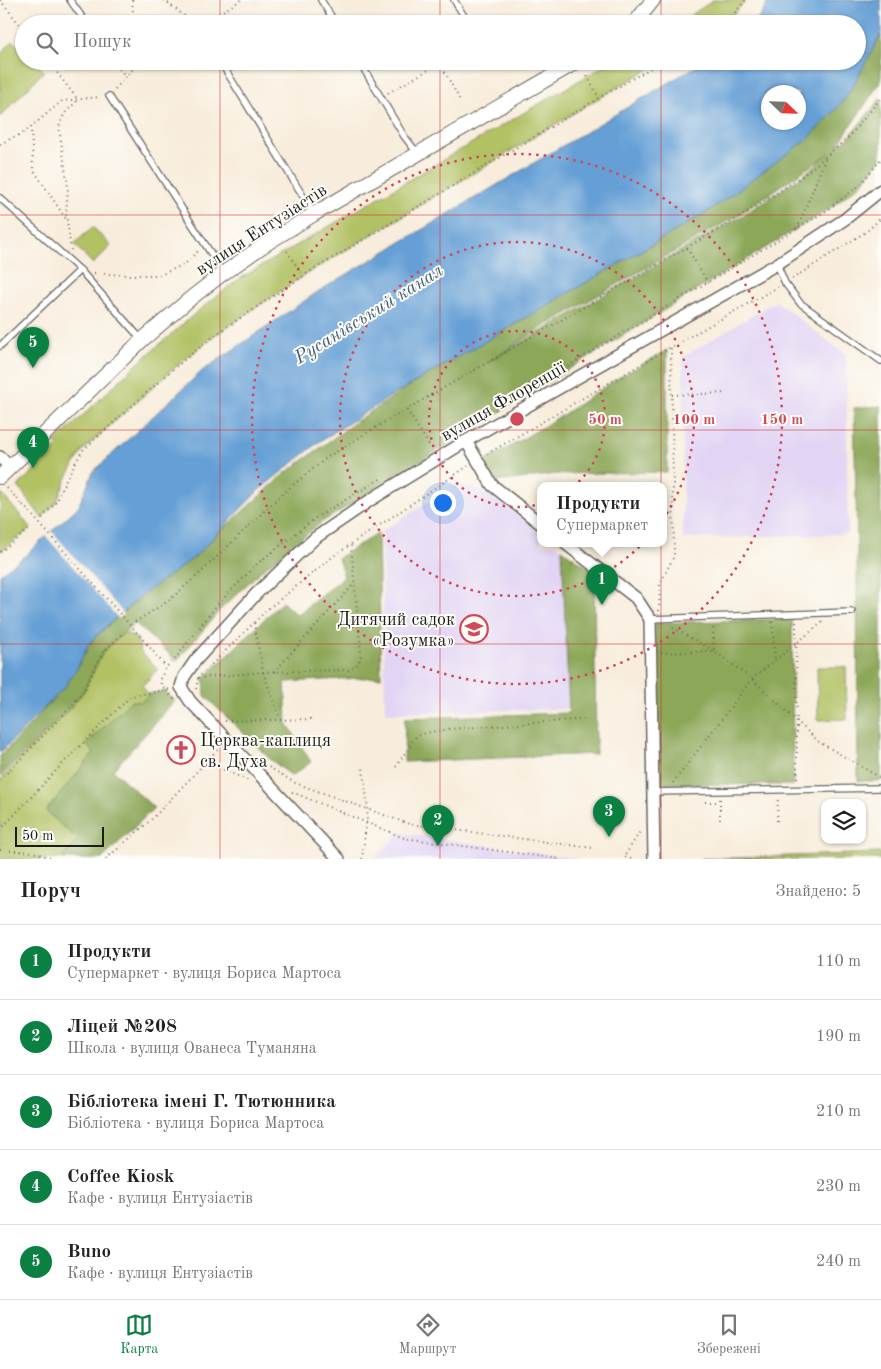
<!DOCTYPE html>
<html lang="uk">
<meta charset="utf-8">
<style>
:root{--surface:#fff;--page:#f2f2f2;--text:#222;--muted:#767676;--line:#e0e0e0;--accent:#0b8043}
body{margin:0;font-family:"Old Standard TT",serif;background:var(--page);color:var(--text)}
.controls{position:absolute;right:15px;bottom:15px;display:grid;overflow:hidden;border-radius:10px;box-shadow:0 1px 4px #0004}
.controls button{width:45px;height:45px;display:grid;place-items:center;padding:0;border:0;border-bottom:1px solid var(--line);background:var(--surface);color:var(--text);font:25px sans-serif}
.compass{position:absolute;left:761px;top:85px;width:45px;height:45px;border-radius:50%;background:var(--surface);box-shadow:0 1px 4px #0004;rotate:113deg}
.scale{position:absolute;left:15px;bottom:12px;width:89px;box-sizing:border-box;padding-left:5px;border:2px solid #1c1c1c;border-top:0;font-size:14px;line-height:18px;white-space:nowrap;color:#1c1c1c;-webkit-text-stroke:4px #fdfcf7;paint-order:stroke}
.you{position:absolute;left:442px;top:502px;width:18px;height:18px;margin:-12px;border:4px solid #fff;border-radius:50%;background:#1a73e8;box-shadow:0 0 0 8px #1a73e833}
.badge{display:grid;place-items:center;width:32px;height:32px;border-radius:50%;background:var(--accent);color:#fff;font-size:16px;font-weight:700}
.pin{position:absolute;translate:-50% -41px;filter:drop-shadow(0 1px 2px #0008)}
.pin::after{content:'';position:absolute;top:26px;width:18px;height:15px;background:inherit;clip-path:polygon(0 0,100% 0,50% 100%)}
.popup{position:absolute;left:537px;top:482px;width:130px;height:65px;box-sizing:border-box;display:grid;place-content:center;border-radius:10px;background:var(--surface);filter:drop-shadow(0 1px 4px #0005);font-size:16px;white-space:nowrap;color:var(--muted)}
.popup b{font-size:19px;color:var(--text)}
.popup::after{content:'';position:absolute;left:50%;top:100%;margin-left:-10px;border:10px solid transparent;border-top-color:var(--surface)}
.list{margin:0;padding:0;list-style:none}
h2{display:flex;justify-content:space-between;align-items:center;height:65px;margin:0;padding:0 20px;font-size:21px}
h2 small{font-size:16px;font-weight:400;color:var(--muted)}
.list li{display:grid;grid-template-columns:32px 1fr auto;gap:15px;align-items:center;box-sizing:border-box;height:75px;padding:0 20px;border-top:1px solid var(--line)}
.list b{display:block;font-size:19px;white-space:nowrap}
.list p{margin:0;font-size:16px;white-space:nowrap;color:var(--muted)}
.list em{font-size:16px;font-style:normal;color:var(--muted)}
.icon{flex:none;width:28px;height:28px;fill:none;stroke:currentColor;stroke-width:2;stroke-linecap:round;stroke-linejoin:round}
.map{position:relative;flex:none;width:881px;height:859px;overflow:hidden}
.search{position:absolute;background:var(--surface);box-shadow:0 1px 4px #0004;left:15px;right:15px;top:15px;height:55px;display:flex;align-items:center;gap:12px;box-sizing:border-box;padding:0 18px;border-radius:28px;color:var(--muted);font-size:19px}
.sheet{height:440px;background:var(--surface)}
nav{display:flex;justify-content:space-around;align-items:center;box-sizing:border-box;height:70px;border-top:1px solid var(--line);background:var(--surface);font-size:14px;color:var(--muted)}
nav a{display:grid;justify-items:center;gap:2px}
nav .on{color:var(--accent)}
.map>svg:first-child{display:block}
.built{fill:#e1d4f4}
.green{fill:#b1c163;stroke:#666e40}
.forest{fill:#8ca759;stroke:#54623a;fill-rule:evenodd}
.water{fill:#659fd5;stroke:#405e78;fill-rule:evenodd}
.pier{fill:#f8eddc}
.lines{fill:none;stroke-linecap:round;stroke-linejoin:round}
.service-casing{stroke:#69655f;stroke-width:8}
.minor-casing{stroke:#69655f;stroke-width:14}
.tertiary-casing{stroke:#69655f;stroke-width:16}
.path{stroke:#69655f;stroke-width:2;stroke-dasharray:1 4;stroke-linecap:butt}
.service{stroke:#fff;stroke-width:5.5}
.minor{stroke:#fff;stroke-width:11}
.tertiary{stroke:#fff;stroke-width:14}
.path-bridge{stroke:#69655f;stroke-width:2;stroke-dasharray:1 4;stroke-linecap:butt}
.grid{fill:none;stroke:#d62828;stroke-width:1;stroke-opacity:0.55}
.ring{fill:none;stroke:#d1495b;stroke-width:2.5;stroke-dasharray:2.5 5}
.labels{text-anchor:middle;stroke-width:4;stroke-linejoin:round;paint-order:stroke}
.street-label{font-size:18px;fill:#1c1c1c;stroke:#fdfcf7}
.poi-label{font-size:18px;fill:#1c1c1c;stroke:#fdfcf7;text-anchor:end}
.water-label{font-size:19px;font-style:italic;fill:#405e78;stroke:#fdfcf7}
.centre{fill:#d1495b;stroke:#fdfcf7;stroke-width:2.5}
.ring-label{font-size:15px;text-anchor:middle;font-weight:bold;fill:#d1495b;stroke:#fdfcf7;stroke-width:4;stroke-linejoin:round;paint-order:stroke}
</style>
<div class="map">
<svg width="881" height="859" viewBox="0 0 881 859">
<rect width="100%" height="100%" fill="#fdfcf7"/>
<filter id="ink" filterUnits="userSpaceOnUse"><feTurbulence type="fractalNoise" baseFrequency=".02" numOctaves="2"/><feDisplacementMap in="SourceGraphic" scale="10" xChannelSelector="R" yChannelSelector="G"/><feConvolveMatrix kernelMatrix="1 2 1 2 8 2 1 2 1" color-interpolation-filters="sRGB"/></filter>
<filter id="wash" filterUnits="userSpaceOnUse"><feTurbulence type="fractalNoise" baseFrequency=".0096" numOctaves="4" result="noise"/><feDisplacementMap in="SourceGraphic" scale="20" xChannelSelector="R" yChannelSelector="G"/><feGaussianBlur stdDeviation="1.12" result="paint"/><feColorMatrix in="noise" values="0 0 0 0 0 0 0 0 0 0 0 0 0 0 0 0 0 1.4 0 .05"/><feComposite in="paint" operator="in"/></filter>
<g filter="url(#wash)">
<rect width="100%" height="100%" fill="#f8eddc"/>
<!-- built -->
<g class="built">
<path d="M776,301L846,355L848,534L683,539V357Z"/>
<path d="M457,484L489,493L541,533V544H555L562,549L568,709L385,713L382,531Z"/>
<path d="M400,833L578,859H373Z"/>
</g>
<!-- green -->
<g class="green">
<path d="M714,0H746L725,24H677Z"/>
<path d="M13,41L24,52V61H34L44,71L0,117V54Z"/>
<path d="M611,61H663L599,98L303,276L215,335L173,369L83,450L67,477L57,501L42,518L18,486L58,447L55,442L137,364L198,311L239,279L587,76Z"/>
<path d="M93,227L111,246L93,264L74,244Z"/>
<path d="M1,493L31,528L0,552V494Z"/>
<path d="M123,633L128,634L137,639L141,652L158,669L142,686L149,695L154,693L87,745L94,753L46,811L79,840L60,859H0V780L69,709L83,692L103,652Z"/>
<path d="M817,667H846L847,719L818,720Z"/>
<path d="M881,853V859H700Z"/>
</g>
<!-- forest -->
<g class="forest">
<path d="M881,35V81L837,146L848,138L881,98V159L860,185L826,211L708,283L322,522L262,570L219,611L177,661L135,623L103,652L83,692L69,709L0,777V756L35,720L69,680L94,638L142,596L211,540L283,475L354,423L417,381L646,248L841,104ZM830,153L801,177L743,215L488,362L543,327L738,215Z"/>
<path d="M667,350V472L557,474L495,482L483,463L564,414L615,380Z"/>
<path d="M881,406V781H858L857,544L854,408Z"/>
<path d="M378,533L381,677L285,682L287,723L311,762L292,776L271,760L205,696L204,678L282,602L297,615L344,577L338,558Z"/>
<path d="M562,549L594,572L596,754L404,762L405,718L569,713Z"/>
<path d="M792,619L793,785L658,784L655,623Z"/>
<path d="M165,691L175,701L113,770L154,808L102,859H62L78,840L46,811L94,753L86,744L131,701L141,702L149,694Z"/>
</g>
<!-- water -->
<path class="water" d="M769,0H881V34L852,88L841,104L808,139L706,213L393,395L319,442L259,490L195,557L145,593L100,632L88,645L78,667L64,688L0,753V574L25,556L78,507L93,472L202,371L319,291L705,61H857V24H754L761,15ZM768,92H798V122H768Z"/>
<!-- pier -->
<path class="pier" d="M50,529L124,614L119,619L44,534Z"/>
</g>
<g filter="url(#ink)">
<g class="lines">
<defs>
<g id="service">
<path d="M70,0L87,24"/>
<path d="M321,0L336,24"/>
<path d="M454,0L469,24"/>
<path d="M220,61L314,214"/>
<path d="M359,61L404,136L418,154"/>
<path d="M109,96L212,255L222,273"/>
<path d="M0,198L80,270L142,340"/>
<path d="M777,264L785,283L800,303L881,361"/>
<path d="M0,346L80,270"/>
<path d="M650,619L852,612"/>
<path d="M652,792L881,788"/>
</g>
<g id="minor">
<path d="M466,441L492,485L541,524"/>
<path d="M0,457L10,467"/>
<path d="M566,544L636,598L650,619L654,859"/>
<path d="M339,859L190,701L181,687L184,677L195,661L257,593L315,538L372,499L466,441L777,264L845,219L881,190"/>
</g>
<g id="tertiary">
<path d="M634,24L653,0"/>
<path d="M0,477L142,340L191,298L222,274L267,243L314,214L578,61"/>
</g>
</defs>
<!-- service casing -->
<use href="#service" class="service-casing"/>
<!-- minor casing -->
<use href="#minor" class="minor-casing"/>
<!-- tertiary casing -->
<use href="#tertiary" class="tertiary-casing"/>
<!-- path -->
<g class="path">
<path d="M0,0L24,30"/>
<path d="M132,0L134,24"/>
<path d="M164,0L195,24"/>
<path d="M202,24L241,0"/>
<path d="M725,24L746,0"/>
<path d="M48,61L78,100"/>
<path d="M113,61L126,77"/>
<path d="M587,76L599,98"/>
<path d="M115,89L140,61"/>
<path d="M388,93L440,63L461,102"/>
<path d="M31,127L33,169L66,219"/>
<path d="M0,144L25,132L62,101L100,97"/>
<path d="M283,208L288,216"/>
<path d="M797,229L826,157"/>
<path d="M687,248L708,283"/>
<path d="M71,250L66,213L68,187L59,127L64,114L78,100"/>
<path d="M287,251L303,276"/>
<path d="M94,273L128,275H160L185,264L199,250"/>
<path d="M792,279L867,231L881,218"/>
<path d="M672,395L726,393"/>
<path d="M407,410L431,448"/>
<path d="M495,410L826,211L860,185L881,159"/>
<path d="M487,454L671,347L778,287"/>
<path d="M7,488L23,505"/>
<path d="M42,518L57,501L67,477L83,450L173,369L215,335L303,276L599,98L663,61"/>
<path d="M0,552L31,528"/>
<path d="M659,611L660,584L674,556L671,347"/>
<path d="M135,622L167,602L198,575L282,494L329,456L383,423L743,215L801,177L848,138L881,98"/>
<path d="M772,622L775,660"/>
<path d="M796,622L797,782"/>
<path d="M254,623L263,672L280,719"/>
<path d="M673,628L714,651L752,679L819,742L881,778"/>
<path d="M147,644L166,667"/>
<path d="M661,653L714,651L713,625"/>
<path d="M274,672L355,583"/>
<path d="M198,678L263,672L348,670C357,666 360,663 361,653L351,545"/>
<path d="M196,689L198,678L268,609L335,555L468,466"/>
<path d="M174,699L161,684L160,679L166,667L175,659L216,606L258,563L317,517L382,478"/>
<path d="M225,721L315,719"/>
<path d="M205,762L249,781"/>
<path d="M269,767L295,783L409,824L593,848"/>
<path d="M396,767L416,736L425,733L450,729L588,719"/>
<path d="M0,780L69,709L83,692L103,652L123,633"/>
<path d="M673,783L752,679L824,621"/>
<path d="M292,792L404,838L560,859"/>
<path d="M720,799V822"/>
<path d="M705,802H720"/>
<path d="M777,821L778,797"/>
<path d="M0,830L68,758L131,696L171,689"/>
<path d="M0,850L33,852L53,859"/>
<path d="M106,859L153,818L219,748"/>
<path d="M362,859L368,809L363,768"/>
<path d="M631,859L624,857L641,830"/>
</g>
<!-- service -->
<use href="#service" class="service"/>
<!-- minor -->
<use href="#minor" class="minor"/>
<!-- tertiary -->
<use href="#tertiary" class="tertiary"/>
<!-- path-bridge -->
<path class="path-bridge" d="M23,505L147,644"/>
</g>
</g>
<!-- grid -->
<path class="grid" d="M220,0V24M440,0V24M661,0V24M220,61V859M440,61V859M661,61V859M0,215H881M0,430H881M0,644H881"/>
<!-- distance rings -->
<g class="ring">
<circle cx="517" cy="419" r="88"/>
<circle cx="517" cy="419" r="177"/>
<circle cx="517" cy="419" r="265"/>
</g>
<!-- icons -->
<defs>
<symbol id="school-ring" viewBox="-11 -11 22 22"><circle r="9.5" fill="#fdfcf7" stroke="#d1495b" stroke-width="1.5"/><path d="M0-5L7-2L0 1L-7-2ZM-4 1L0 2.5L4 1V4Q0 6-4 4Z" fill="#d1495b"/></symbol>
<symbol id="church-ring" viewBox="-11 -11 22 22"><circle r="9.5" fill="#fdfcf7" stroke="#d1495b" stroke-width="1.5"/><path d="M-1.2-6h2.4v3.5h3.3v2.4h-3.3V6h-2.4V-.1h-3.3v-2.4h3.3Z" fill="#d1495b"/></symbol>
</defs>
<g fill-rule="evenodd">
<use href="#school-ring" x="458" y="613" width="32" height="32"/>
<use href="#church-ring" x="165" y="734" width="32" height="32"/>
</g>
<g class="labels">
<!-- street labels -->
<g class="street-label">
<text transform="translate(261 229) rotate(-33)" y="6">вулиця Ентузіастів</text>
<text transform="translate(503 401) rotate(-30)" y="6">вулиця Флоренції</text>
</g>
<!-- poi labels -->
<g class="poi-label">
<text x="455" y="625">Дитячий садок<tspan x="455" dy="21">«Розумка»</tspan></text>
<text x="200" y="746" text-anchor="start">Церква-каплиця<tspan x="200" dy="21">св. Духа</tspan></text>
</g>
<!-- water labels -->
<g class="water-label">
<text transform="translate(368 313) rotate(-32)" y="7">Русанівський канал</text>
</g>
</g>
<circle cx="517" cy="419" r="8" class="centre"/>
<g class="ring-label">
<text x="605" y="424">50 m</text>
<text x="694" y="424">100 m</text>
<text x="782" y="424">150 m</text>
</g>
</svg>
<div class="controls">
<button><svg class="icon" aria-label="layers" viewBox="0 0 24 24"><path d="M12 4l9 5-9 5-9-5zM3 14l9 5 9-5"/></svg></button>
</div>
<svg class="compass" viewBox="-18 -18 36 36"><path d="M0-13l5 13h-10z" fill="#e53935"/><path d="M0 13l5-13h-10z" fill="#767676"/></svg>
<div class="scale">50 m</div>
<div class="you"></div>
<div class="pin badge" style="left:602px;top:605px">1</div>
<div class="popup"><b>Продукти</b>Супермаркет</div>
<div class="pin badge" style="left:438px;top:846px">2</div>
<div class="pin badge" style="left:609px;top:837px">3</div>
<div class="pin badge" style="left:33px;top:468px">4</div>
<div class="pin badge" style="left:33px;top:368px">5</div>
<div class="search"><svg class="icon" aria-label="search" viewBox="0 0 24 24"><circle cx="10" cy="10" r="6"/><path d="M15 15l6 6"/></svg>Пошук</div>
</div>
<section class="sheet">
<h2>Поруч<small>Знайдено: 5</small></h2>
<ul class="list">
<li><span class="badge">1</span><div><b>Продукти</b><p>Супермаркет · вулиця Бориса Мартоса</p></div><em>110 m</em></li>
<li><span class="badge">2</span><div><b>Ліцей №208</b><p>Школа · вулиця Ованеса Туманяна</p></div><em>190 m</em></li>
<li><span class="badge">3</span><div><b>Бібліотека імені Г. Тютюнника</b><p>Бібліотека · вулиця Бориса Мартоса</p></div><em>210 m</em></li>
<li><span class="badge">4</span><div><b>Coffee Kiosk</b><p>Кафе · вулиця Ентузіастів</p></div><em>230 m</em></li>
<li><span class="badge">5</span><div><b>Buno</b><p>Кафе · вулиця Ентузіастів</p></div><em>240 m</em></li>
</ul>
</section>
<nav>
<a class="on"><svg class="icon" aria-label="map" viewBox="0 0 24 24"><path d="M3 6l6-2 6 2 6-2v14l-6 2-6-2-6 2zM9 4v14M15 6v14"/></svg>Карта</a>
<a><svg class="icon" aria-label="directions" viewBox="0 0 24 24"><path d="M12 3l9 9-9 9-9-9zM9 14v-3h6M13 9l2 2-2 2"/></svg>Маршрут</a>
<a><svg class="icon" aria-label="saved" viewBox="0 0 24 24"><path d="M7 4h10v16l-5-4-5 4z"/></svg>Збережені</a>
</nav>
